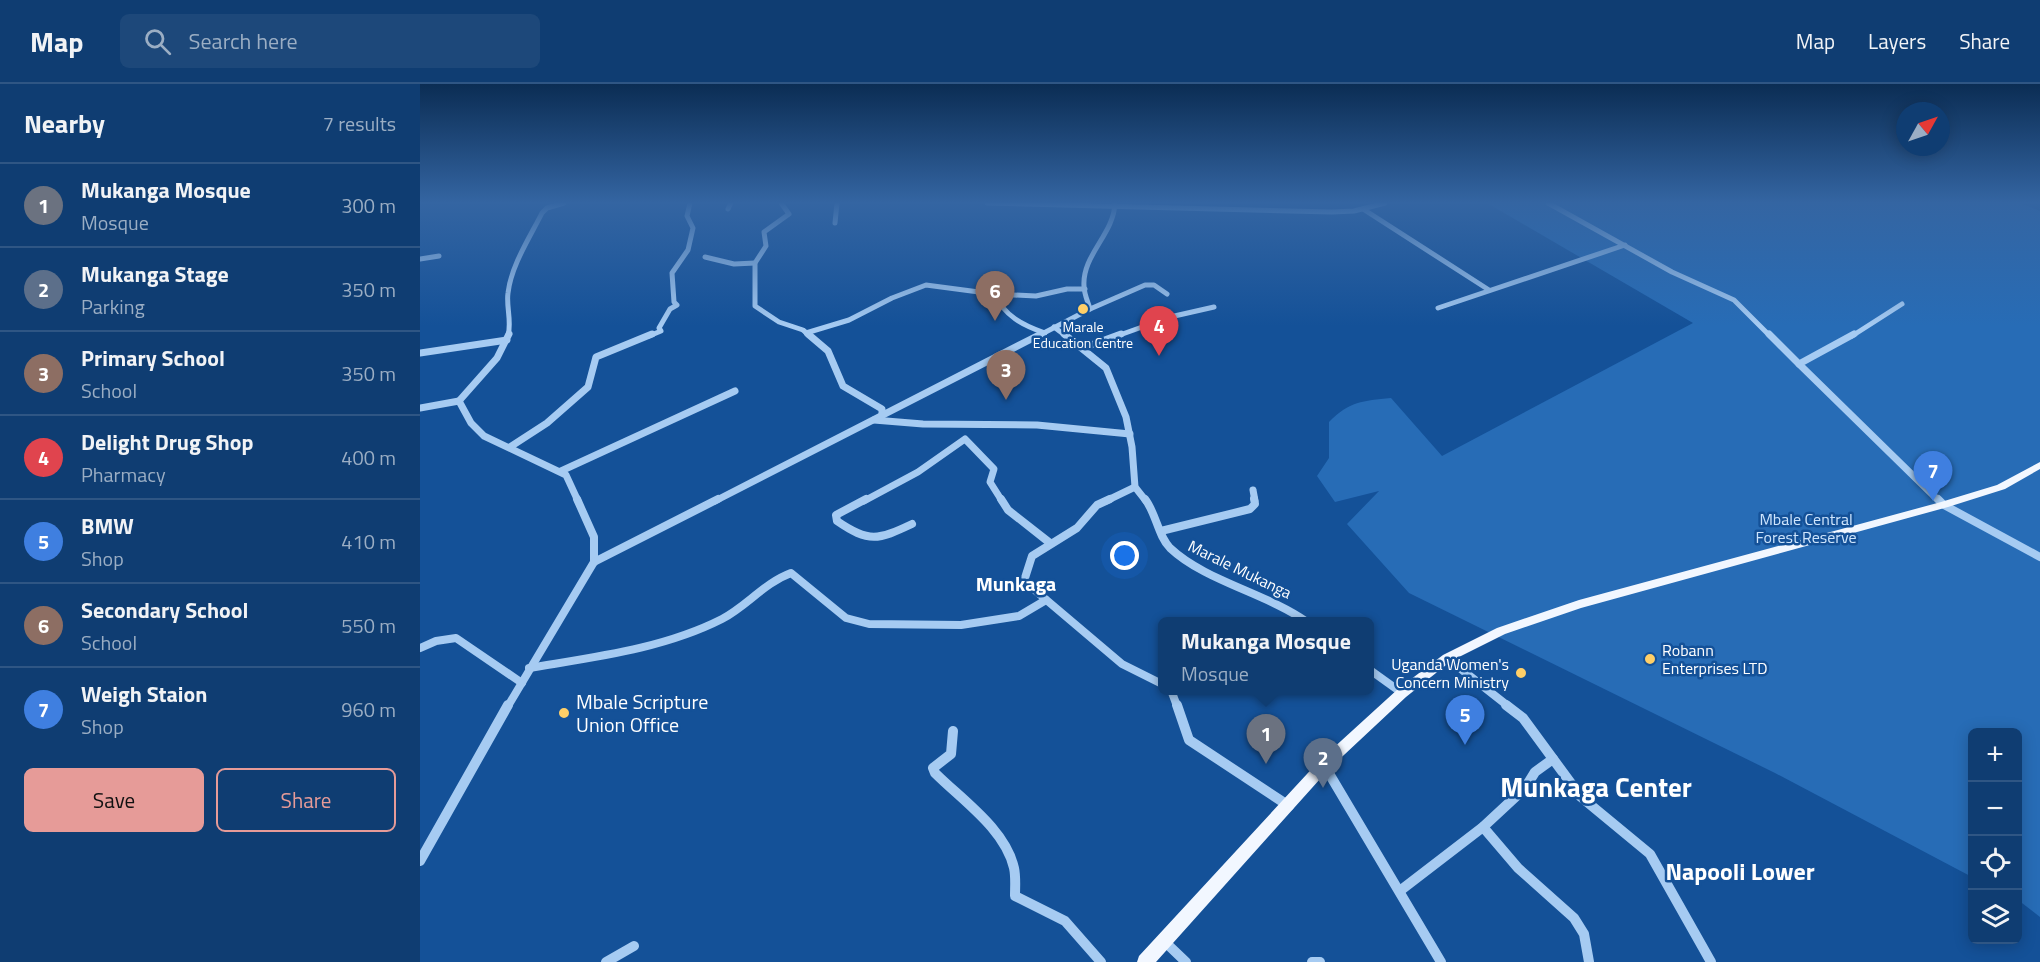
<!DOCTYPE html>
<meta charset="utf-8">
<style>
:root{--surface:#0f3d72;--page:#1d487a;--text:#f1f3f6;--muted:#9baec4;--line:#2f5684;--accent:#e69b98}
body{margin:0;font-family:"Titillium Web",sans-serif;background:var(--page);color:var(--text)}
.controls{position:absolute;right:18px;bottom:18px;display:grid;overflow:hidden;border-radius:9px;box-shadow:0 3px 15px #0003}
.controls button{width:54px;height:54px;display:grid;place-items:center;padding:0;border:0;border-bottom:2px solid var(--line);background:var(--surface);color:var(--text);font:30px sans-serif}
.compass{position:absolute;left:1476px;top:18px;width:54px;height:54px;border-radius:50%;background:var(--surface);box-shadow:0 3px 15px #0003;rotate:50deg}
.you{position:absolute;left:705px;top:472px;width:21px;height:21px;margin:-15px;border:4px solid #fff;border-radius:50%;background:#1a73e8;box-shadow:0 0 0 9px #1a73e833}
.badge{display:grid;place-items:center;width:39px;height:39px;border-radius:50%;background:var(--accent);color:#fff;font-size:20px;font-weight:700}
.pin{position:absolute;translate:-50% -50px;filter:drop-shadow(0 2px 3px #0008)}
.pin::after{content:'';position:absolute;top:32px;width:21px;height:18px;background:inherit;clip-path:polygon(0 0,100% 0,50% 100%)}
.popup{position:absolute;left:738px;top:533px;width:216px;height:78px;box-sizing:border-box;display:grid;place-content:center;border-radius:9px;background:var(--surface);filter:drop-shadow(0 2px 4px #0005);font-size:20px;white-space:nowrap;color:var(--muted)}
.popup b{font-size:22px;color:var(--text)}
.popup::after{content:'';position:absolute;left:50%;top:100%;margin-left:-12px;border:12px solid transparent;border-top-color:var(--surface)}
.list{margin:0;padding:0;list-style:none}
h2{display:flex;justify-content:space-between;align-items:center;height:78px;margin:0;padding:0 24px;font-size:26px}
h2 small{font-size:20px;font-weight:400;color:var(--muted)}
.list li{display:grid;grid-template-columns:39px 1fr auto;gap:18px;align-items:center;box-sizing:border-box;height:84px;padding:0 24px;border-top:2px solid var(--line)}
.list b{display:block;font-size:22px;white-space:nowrap}
.list p{margin:0;font-size:20px;white-space:nowrap;color:var(--muted)}
.list em{font-size:20px;font-style:normal;color:var(--muted)}
.actions{display:flex;gap:12px;padding:18px 24px}
.actions a{flex:1;padding:14px 0;border:2px solid var(--accent);border-radius:9px;text-align:center;font-size:21px;color:var(--accent)}
.actions .main{background:var(--accent);color:#111}
.icon{flex:none;width:33px;height:33px;fill:none;stroke:currentColor;stroke-width:2;stroke-linecap:round;stroke-linejoin:round}
.map{position:relative;flex:none;width:1620px;height:878px;overflow:hidden}
header{display:flex;align-items:center;gap:36px;box-sizing:border-box;height:84px;padding:0 30px;background:var(--surface);border-bottom:2px solid var(--line)}
header strong{font-size:28px}
nav{display:flex;gap:33px;margin-inline-start:auto;font-size:21px}
.search{width:420px;height:54px;background:var(--page);display:flex;align-items:center;gap:15px;box-sizing:border-box;padding:0 21px;border-radius:9px;color:var(--muted);font-size:22px}
main{display:flex}
aside{flex:1;background:var(--surface)}
.map>svg:first-child{display:block}
.green{fill:#276cb6}
.lines{fill:none;stroke-linecap:round;stroke-linejoin:round}
.minor-far3{stroke:#a6cbf2;stroke-width:5}
.minor-far2{stroke:#a6cbf2;stroke-width:7}
.minor-far1{stroke:#a6cbf2;stroke-width:8}
.minor{stroke:#a6cbf2;stroke-width:10}
.major{fill:#f2f7ff;fill-rule:evenodd}
.poi-dot{fill:#ffcf68;stroke:#145198;stroke-width:2}
.labels{text-anchor:middle;stroke-width:5;stroke-linejoin:round;paint-order:stroke}
.far-poi-label{font-size:14px;fill:#fff;stroke:#145198}
.park-label{font-size:16px;fill:#cee5fd;stroke:#145198}
.street-label{font-size:16px;fill:#fff;stroke:#145198}
.poi-label{font-size:16px;fill:#fff;stroke:#145198;text-anchor:start}
.quarter-label{font-size:20px;font-weight:bold;fill:#fff;stroke:#145198}
.near-poi-label{font-size:20px;fill:#fff;stroke:#145198;text-anchor:start}
.near-quarter-label{font-size:24px;font-weight:bold;fill:#fff;stroke:#145198}
.near-district-label{font-size:27px;font-weight:bold;fill:#fff;stroke:#145198}
</style>
<header>
<strong>Map</strong>
<div class="search"><svg class="icon" aria-label="search" viewBox="0 0 24 24"><circle cx="10" cy="10" r="6"/><path d="M15 15l6 6"/></svg>Search here</div>
<nav><a>Map</a><a>Layers</a><a>Share</a></nav>
</header>
<main>
<aside>
<h2>Nearby<small>7 results</small></h2>
<ul class="list">
<li><span class="badge" style="background:#6b7280">1</span><div><b>Mukanga Mosque</b><p>Mosque</p></div><em>300 m</em></li>
<li><span class="badge" style="background:#5c6f8a">2</span><div><b>Mukanga Stage</b><p>Parking</p></div><em>350 m</em></li>
<li><span class="badge" style="background:#8d6e63">3</span><div><b>Primary School</b><p>School</p></div><em>350 m</em></li>
<li><span class="badge" style="background:#e0444e">4</span><div><b>Delight Drug Shop</b><p>Pharmacy</p></div><em>400 m</em></li>
<li><span class="badge" style="background:#3f7fe0">5</span><div><b>BMW</b><p>Shop</p></div><em>410 m</em></li>
<li><span class="badge" style="background:#8d6e63">6</span><div><b>Secondary School</b><p>School</p></div><em>550 m</em></li>
<li><span class="badge" style="background:#3f7fe0">7</span><div><b>Weigh Staion</b><p>Shop</p></div><em>960 m</em></li>
</ul>
<div class="actions"><a class="main">Save</a><a>Share</a></div>
</aside>
<div class="map">
<svg width="1620" height="878" viewBox="0 0 1620 878">
<rect width="100%" height="100%" fill="#145198"/>
<!-- green -->
<path class="green" d="M1067,119H1600L1620,127V833L1598,816V648H1552V793L1355,689L989,509L927,440L959,407L915,418L897,392L909,374V338C930,317 942,317 971,314L1022,372L1273,239Z"/>
<g class="lines">
<!-- minor-far3 -->
<g class="minor-far3">
<path d="M361,119L369,130L344,148L346,162L335,179V222L359,238L383,246L390,252"/>
<path d="M567,119L912,128L934,127L965,119"/>
<path d="M1128,119L1252,188L1314,216L1350,252"/>
<path d="M308,125L311,119"/>
<path d="M943,125L1069,206"/>
<path d="M415,139L417,119"/>
<path d="M285,173L314,180L335,179"/>
<path d="M0,175L19,172"/>
<path d="M574,210L616,212L647,205H665"/>
<path d="M1018,224L1205,161"/>
<path d="M670,225L725,201H734L747,210"/>
<path d="M634,243L646,252"/>
<path d="M386,249L429,236L472,214L506,201L574,210C585,232 602,241 625,249"/>
<path d="M88,252C92,237 86,223 88,209C91,182 110,153 122,129L127,124L144,119"/>
<path d="M229,252L241,247L239,244L250,225L257,221L254,218L252,189L268,166L273,144L267,132L270,119"/>
<path d="M618,252L670,225C668,218 664,210 664,202C662,171 694,150 695,119"/>
<path d="M697,252L750,233L794,223"/>
<path d="M1432,252L1482,220"/>
</g>
<!-- minor-far2 -->
<g class="minor-far2">
<path d="M388,250L408,267L423,302L462,325V331"/>
<path d="M644,250L686,284L706,333L712,363L715,403L726,417"/>
<path d="M1349,250L1379,280"/>
<path d="M1434,250L1379,280L1519,417"/>
<path d="M663,264L701,250"/>
<path d="M0,269L87,256"/>
<path d="M39,317L77,274L89,250"/>
<path d="M0,324L39,317L51,339L64,352L146,391L158,417"/>
<path d="M454,336L503,340L617,341L710,350"/>
<path d="M90,363L127,339L168,303L176,273L232,250"/>
<path d="M141,387L315,307"/>
<path d="M833,406L835,417"/>
<path d="M295,417L621,250"/>
<path d="M444,417L498,388L545,355L574,385L570,398L582,417"/>
<path d="M686,417L715,403"/>
</g>
<!-- minor-far1 -->
<g class="minor-far1">
<path d="M157,415L174,453V478"/>
<path d="M446,415L416,431L417,437C449,459 458,456 492,440"/>
<path d="M581,415L588,426L630,459"/>
<path d="M690,415L677,421L657,444L612,472L604,497L702,580L742,600"/>
<path d="M725,415C736,429 738,452 750,464C785,497 846,509 887,538"/>
<path d="M1518,415L1524,421L1620,473"/>
<path d="M741,447L830,425L835,420L834,415"/>
<path d="M0,564L16,557L36,554L102,599"/>
<path d="M1027,574L1088,622"/>
<path d="M109,584C174,573 243,565 302,535C327,522 344,499 371,489L426,534L449,540L541,541L599,532L626,516"/>
<path d="M950,586L982,609"/>
<path d="M751,606L757,622"/>
<path d="M88,622L174,478L298,415"/>
</g>
<!-- minor -->
<g class="minor">
<path d="M757,621L769,656L869,722"/>
<path d="M1086,621L1103,634L1161,713L1230,770L1291,878"/>
<path d="M533,647L531,670L513,684L515,689C542,716 585,745 594,784C596,793 595,803 595,812L645,837L681,878"/>
<path d="M904,681L1021,878"/>
<path d="M1063,743L1098,784L1154,834L1164,850L1169,878"/>
<path d="M0,777L88,621"/>
<path d="M981,806L1063,743L1105,704L1115,688L1133,675"/>
<path d="M744,857L766,878"/>
<path d="M186,878L214,862"/>
<path d="M892,878H900"/>
</g>
<!-- major -->
<path class="major" d="M1620,378V385L1585,405L1528,423L1161,524L1085,550L1031,577L986,613L909,685L736,878H717L719,872L899,677L978,605L1023,571L1077,544L1159,516L1521,418L1577,401Z"/>
</g>
<!-- sky -->
<linearGradient id="sky" x2="0" y2="1"><stop stop-color="#0b2d54"/><stop offset="0.49" stop-color="#3465a2"/><stop offset="1" stop-color="#3465a2" stop-opacity="0"/></linearGradient>
<rect width="1620" height="242" fill="url(#sky)"/>
<!-- markers -->
<g class="poi-dot">
<circle cx="663" cy="225" r="6"/>
<circle cx="1230" cy="575" r="6"/>
<circle cx="1101" cy="589" r="6"/>
<circle cx="144" cy="629" r="6"/>
</g>
<g class="labels">
<!-- far-poi labels -->
<g class="far-poi-label">
<text x="663" y="248">Marale<tspan x="663" dy="16">Education Centre</tspan></text>
</g>
<!-- park labels -->
<g class="park-label">
<text x="1386" y="441">Mbale Central<tspan x="1386" dy="18">Forest Reserve</tspan></text>
</g>
<!-- street labels -->
<g class="street-label">
<text transform="translate(820 485) rotate(26)" y="6">Marale Mukanga</text>
</g>
<!-- poi labels -->
<g class="poi-label">
<text x="1242" y="572">Robann<tspan x="1242" dy="18">Enterprises LTD</tspan></text>
<text x="1089" y="586" text-anchor="end">Uganda Women's<tspan x="1089" dy="18">Concern Ministry</tspan></text>
</g>
<!-- quarter labels -->
<g class="quarter-label">
<text x="596" y="507">Munkaga</text>
</g>
<!-- near-poi labels -->
<g class="near-poi-label">
<text x="156" y="625">Mbale Scripture<tspan x="156" dy="23">Union Office</tspan></text>
</g>
<!-- near-quarter labels -->
<g class="near-quarter-label">
<text x="1320" y="796">Napooli Lower</text>
</g>
<!-- near-district labels -->
<g class="near-district-label">
<text x="1176" y="713">Munkaga Center</text>
</g>
</g>
</svg>
<div class="controls">
<button>+</button>
<button>−</button>
<button><svg class="icon" aria-label="locate" viewBox="0 0 24 24"><circle cx="12" cy="12" r="6"/><path d="M12 2v4M12 18v4M2 12h4M18 12h4"/></svg></button>
<button><svg class="icon" aria-label="layers" viewBox="0 0 24 24"><path d="M12 4l9 5-9 5-9-5zM3 14l9 5 9-5"/></svg></button>
</div>
<svg class="compass" viewBox="-18 -18 36 36"><path d="M0-13l5 13h-10z" fill="#e53935"/><path d="M0 13l5-13h-10z" fill="#9baec4"/></svg>
<div class="you"></div>
<div class="pin badge" style="left:846px;top:680px;background:#6b7280">1</div>
<div class="popup"><b>Mukanga Mosque</b>Mosque</div>
<div class="pin badge" style="left:903px;top:704px;background:#5c6f8a">2</div>
<div class="pin badge" style="left:586px;top:316px;background:#8d6e63">3</div>
<div class="pin badge" style="left:739px;top:272px;background:#e0444e">4</div>
<div class="pin badge" style="left:1045px;top:661px;background:#3f7fe0">5</div>
<div class="pin badge" style="left:575px;top:237px;background:#8d6e63">6</div>
<div class="pin badge" style="left:1513px;top:417px;background:#3f7fe0">7</div>
</div>
</main>
